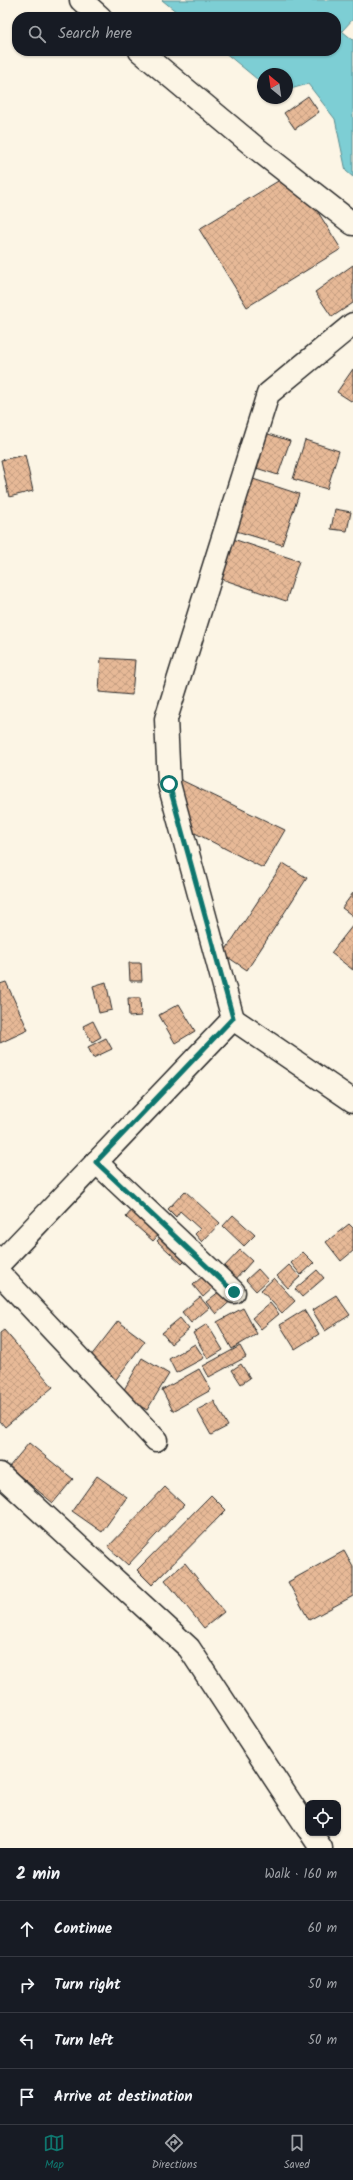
<!DOCTYPE html>
<meta charset="utf-8">
<style>
:root{--surface:#171b24;--page:#20242c;--text:#f1f3f6;--muted:#9ea1a6;--line:#363941;--accent:#0f766e}
body{margin:0;font-family:Kalam,sans-serif;background:var(--page);color:var(--text)}
.controls{position:absolute;right:12px;bottom:12px;display:grid;overflow:hidden;border-radius:8px;box-shadow:0 1px 3px #0004}
.controls button{width:36px;height:36px;display:grid;place-items:center;padding:0;border:0;border-bottom:1px solid var(--line);background:var(--surface);color:var(--text);font:20px sans-serif}
.compass{position:absolute;left:257px;top:68px;width:36px;height:36px;border-radius:50%;background:var(--surface);box-shadow:0 1px 3px #0004;rotate:331deg}
.stop{position:absolute;width:12px;height:12px;margin:-9px;border:3px solid #0f766e;border-radius:50%;background:#fff}
.stop.end{background:#0f766e;border-color:#fff;box-shadow:0 1px 4px #0008}
.list{margin:0;padding:0;list-style:none}
h2{display:flex;justify-content:space-between;align-items:center;height:52px;margin:0;padding:0 16px;font-size:17px}
h2 small{font-size:13px;font-weight:400;color:var(--muted)}
.list li{display:grid;grid-template-columns:26px 1fr auto;gap:12px;align-items:center;box-sizing:border-box;height:56px;padding:0 16px;border-top:1px solid var(--line)}
.list b{display:block;font-size:15px;white-space:nowrap}
.list em{font-size:13px;font-style:normal;color:var(--muted)}
.icon{flex:none;width:22px;height:22px;fill:none;stroke:currentColor;stroke-width:2;stroke-linecap:round;stroke-linejoin:round}
.map{position:relative;flex:none;width:353px;height:1848px;overflow:hidden}
.search{position:absolute;background:var(--surface);box-shadow:0 1px 3px #0004;left:12px;right:12px;top:12px;height:44px;display:flex;align-items:center;gap:10px;box-sizing:border-box;padding:0 14px;border-radius:16px;color:var(--muted);font-size:15px}
.sheet{height:276px;background:var(--surface)}
nav{display:flex;justify-content:space-around;align-items:center;box-sizing:border-box;height:56px;border-top:1px solid var(--line);background:var(--surface);font-size:11px;color:var(--muted)}
nav a{display:grid;justify-items:center;gap:2px}
nav .on{color:var(--accent)}
.map>svg:first-child{display:block}
.water{fill:#7dced4;stroke:#5c8d90}
.building{fill:url(#building-cross-hatch);stroke:#2b2b2b}
.lines{fill:none;stroke-linecap:round;stroke-linejoin:round}
.minor-casing{stroke:#2b2b2b;stroke-width:25}
.minor{stroke:#fcf5e5;stroke-width:22}
.route{stroke:#0f766e;stroke-width:5}
</style>
<div class="map">
<svg width="353" height="1848" viewBox="0 0 353 1848">
<defs>
<pattern id="building-cross-hatch" width="8" height="8" patternUnits="userSpaceOnUse"><rect width="8" height="8" fill="#e7b997"/><path d="M0 0l8 8M0 8l8-8" fill="none" stroke="#c69f82"/></pattern>
</defs>
<rect width="100%" height="100%" fill="#fcf5e5"/>
<filter id="ink" filterUnits="userSpaceOnUse"><feTurbulence type="fractalNoise" baseFrequency=".025" numOctaves="2"/><feDisplacementMap in="SourceGraphic" scale="8" xChannelSelector="R" yChannelSelector="G"/><feConvolveMatrix kernelMatrix="1 2 1 2 8 2 1 2 1" color-interpolation-filters="sRGB"/></filter>
<g filter="url(#ink)">
<!-- water -->
<path class="water" d="M162,0H353V19L342,31L353,40V177L346,171L335,119L308,84L287,90V74H263V84L223,51H336V17H183Z"/>
<!-- building -->
<g class="building">
<path d="M308,96L319,112L295,129L284,113Z"/>
<path d="M293,172L341,249L247,307L199,229Z"/>
<path d="M353,265V303L332,317L315,292Z"/>
<path d="M353,369V399L351,401L337,392Z"/>
<path d="M262,432L290,441L278,475L250,466Z"/>
<path d="M305,440L339,451L327,489L293,479Z"/>
<path d="M25,455L33,491L9,497L1,460Z"/>
<path d="M250,478L299,494L282,545L233,530Z"/>
<path d="M335,509L351,512L347,531L331,529Z"/>
<path d="M233,539L299,561L286,601L219,578Z"/>
<path d="M101,658L135,660L132,695L99,692Z"/>
<path d="M179,779L285,830L263,868L193,832Z"/>
<path d="M283,863L307,878L247,970L223,954Z"/>
<path d="M353,893V916L342,908Z"/>
<path d="M353,925V970L331,953Z"/>
<path d="M129,963H141L142,981H130Z"/>
<path d="M6,982L28,1030L0,1043V984Z"/>
<path d="M106,982L112,1010L99,1013L93,986Z"/>
<path d="M128,998H140L141,1016L129,1017Z"/>
<path d="M179,1004L195,1031L175,1043L159,1015Z"/>
<path d="M93,1021L101,1037L92,1042L83,1026Z"/>
<path d="M106,1038L112,1049L93,1058L88,1047Z"/>
<path d="M185,1191L220,1223L202,1242L195,1234L200,1229L180,1211L176,1217L168,1209Z"/>
<path d="M136,1205L164,1229L153,1241L126,1217Z"/>
<path d="M233,1215L255,1235L244,1246L223,1226Z"/>
<path d="M349,1224L353,1228V1251L341,1261L326,1242Z"/>
<path d="M165,1232L191,1255L182,1264L157,1241Z"/>
<path d="M240,1250L252,1261L234,1281L222,1269Z"/>
<path d="M303,1252L314,1263L301,1275L291,1263Z"/>
<path d="M289,1265L300,1277L288,1288L277,1276Z"/>
<path d="M258,1269L268,1280L256,1291L246,1280Z"/>
<path d="M317,1270L324,1278L302,1297L295,1289Z"/>
<path d="M205,1274L215,1286L203,1297L193,1285Z"/>
<path d="M274,1278L295,1301L282,1313L261,1290Z"/>
<path d="M225,1287L234,1298L216,1314L206,1302Z"/>
<path d="M336,1295L350,1315L325,1331L312,1310Z"/>
<path d="M200,1297L209,1308L191,1323L182,1312Z"/>
<path d="M270,1303L279,1314L261,1329L252,1318Z"/>
<path d="M243,1308L257,1334L232,1349L217,1322Z"/>
<path d="M304,1310L319,1334L295,1349L280,1325Z"/>
<path d="M180,1318L189,1329L171,1344L162,1333Z"/>
<path d="M118,1321L145,1341L114,1382L87,1361Z"/>
<path d="M207,1324L223,1350L208,1359L193,1333Z"/>
<path d="M4,1330L53,1387L5,1427L0,1421V1333Z"/>
<path d="M195,1344L204,1358L176,1373L169,1359Z"/>
<path d="M240,1346L246,1357L209,1377L203,1366Z"/>
<path d="M142,1358L169,1374L147,1410L121,1395Z"/>
<path d="M241,1364L250,1378L241,1384L232,1370Z"/>
<path d="M199,1369L211,1390L173,1411L162,1390Z"/>
<path d="M214,1401L228,1426L211,1435L197,1410Z"/>
<path d="M29,1443L73,1479L53,1503L9,1467Z"/>
<path d="M97,1476L127,1497L102,1532L72,1511Z"/>
<path d="M165,1487L184,1505L128,1565L108,1547Z"/>
<path d="M211,1495L226,1510L152,1585L137,1570Z"/>
<path d="M344,1551L353,1567V1596L309,1620L288,1582Z"/>
<path d="M185,1563L224,1612L204,1628L165,1580Z"/>
</g>
<g class="lines">
<defs>
<g id="minor">
<path d="M81,0L100,17"/>
<path d="M140,51L256,148L353,224"/>
<path d="M233,1019L353,1101"/>
<path d="M96,1162L234,1292"/>
<path d="M0,1263L233,1019L169,784L166,719L268,394L353,324"/>
<path d="M0,1274L156,1440"/>
<path d="M0,1474L189,1648L308,1829"/>
<path d="M311,1833L321,1848"/>
</g>
</defs>
<!-- minor casing -->
<use href="#minor" class="minor-casing"/>
<!-- minor -->
<use href="#minor" class="minor"/>
</g>
</g>
<g class="lines" filter="url(#ink)">
<!-- route -->
<path class="route" d="M169,784L233,1018L96,1162L234,1292"/>
</g>
</svg>
<div class="controls">
<button><svg class="icon" aria-label="locate" viewBox="0 0 24 24"><circle cx="12" cy="12" r="6"/><path d="M12 2v4M12 18v4M2 12h4M18 12h4"/></svg></button>
</div>
<svg class="compass" viewBox="-18 -18 36 36"><path d="M0-13l5 13h-10z" fill="#e53935"/><path d="M0 13l5-13h-10z" fill="#9ea1a6"/></svg>
<div class="stop" style="left:169px;top:784px"></div>
<div class="stop end" style="left:234px;top:1292px"></div>
<div class="search"><svg class="icon" aria-label="search" viewBox="0 0 24 24"><circle cx="10" cy="10" r="6"/><path d="M15 15l6 6"/></svg>Search here</div>
</div>
<section class="sheet">
<h2>2 min<small>Walk · 160 m</small></h2>
<ul class="list">
<li><svg class="icon" aria-label="ahead" viewBox="0 0 24 24"><path d="M12 20V5M6 11l6-6 6 6"/></svg><div><b>Continue</b></div><em>60 m</em></li>
<li><svg class="icon" aria-label="right" viewBox="0 0 24 24"><path d="M7 20v-9h11M14 6l5 5-5 5"/></svg><div><b>Turn right</b></div><em>50 m</em></li>
<li><svg class="icon" aria-label="left" viewBox="0 0 24 24"><path d="M17 20v-9H6M10 6l-5 5 5 5"/></svg><div><b>Turn left</b></div><em>50 m</em></li>
<li><svg class="icon" aria-label="arrive" viewBox="0 0 24 24"><path d="M6 21V4h12l-3 4 3 4H6"/></svg><div><b>Arrive at destination</b></div></li>
</ul>
</section>
<nav>
<a class="on"><svg class="icon" aria-label="map" viewBox="0 0 24 24"><path d="M3 6l6-2 6 2 6-2v14l-6 2-6-2-6 2zM9 4v14M15 6v14"/></svg>Map</a>
<a><svg class="icon" aria-label="directions" viewBox="0 0 24 24"><path d="M12 3l9 9-9 9-9-9zM9 14v-3h6M13 9l2 2-2 2"/></svg>Directions</a>
<a><svg class="icon" aria-label="saved" viewBox="0 0 24 24"><path d="M7 4h10v16l-5-4-5 4z"/></svg>Saved</a>
</nav>
